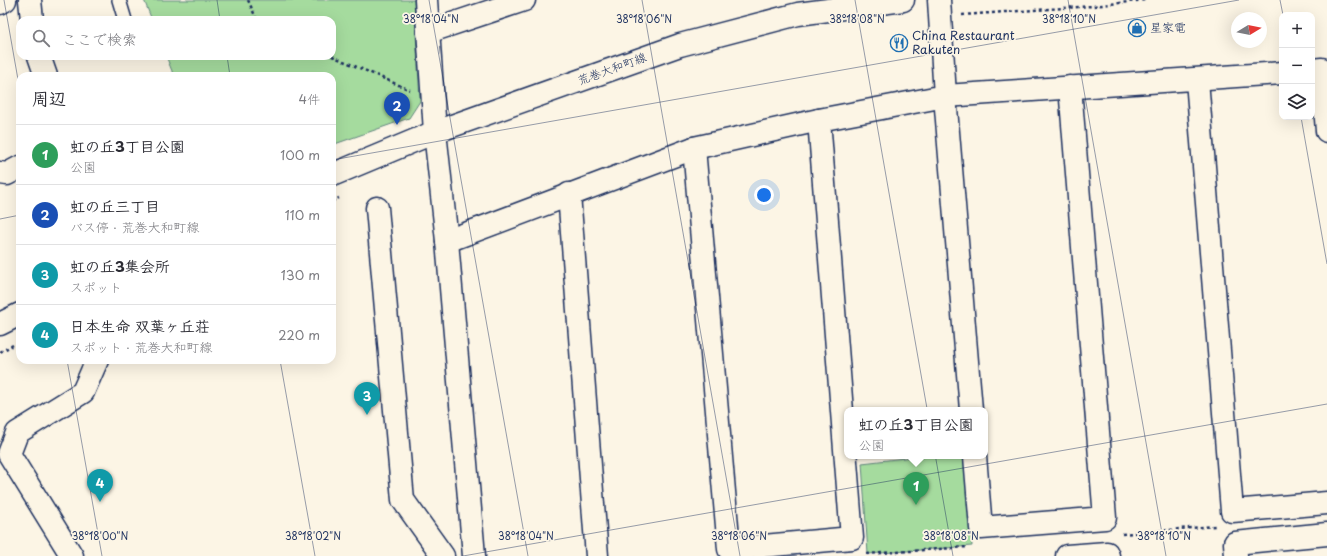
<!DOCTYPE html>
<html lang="ja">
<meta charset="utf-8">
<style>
:root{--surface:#fff;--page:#f7f7f7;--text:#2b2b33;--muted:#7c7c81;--line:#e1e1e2;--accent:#0b8043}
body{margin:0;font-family:"Playpen Sans","Klee One",sans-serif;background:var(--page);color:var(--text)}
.controls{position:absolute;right:12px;top:12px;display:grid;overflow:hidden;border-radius:8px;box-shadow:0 4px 16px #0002}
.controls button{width:36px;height:36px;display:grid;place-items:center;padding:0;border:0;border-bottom:1px solid var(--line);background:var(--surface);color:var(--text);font:20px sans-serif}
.compass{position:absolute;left:1231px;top:12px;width:36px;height:36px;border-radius:50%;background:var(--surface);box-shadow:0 4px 16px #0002;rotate:80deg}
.you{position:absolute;left:764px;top:195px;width:14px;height:14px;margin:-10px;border:3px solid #fff;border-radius:50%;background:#1a73e8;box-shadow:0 0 0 6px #1a73e833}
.badge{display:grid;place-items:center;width:26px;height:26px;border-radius:50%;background:var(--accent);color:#fff;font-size:13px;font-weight:700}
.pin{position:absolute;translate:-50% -33px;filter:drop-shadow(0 1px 2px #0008)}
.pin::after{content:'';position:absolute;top:21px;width:14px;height:12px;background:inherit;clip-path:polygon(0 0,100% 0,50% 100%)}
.popup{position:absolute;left:844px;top:407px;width:144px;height:52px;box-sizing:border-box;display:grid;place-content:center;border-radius:8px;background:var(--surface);filter:drop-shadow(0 1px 3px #0005);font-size:13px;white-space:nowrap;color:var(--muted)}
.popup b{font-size:15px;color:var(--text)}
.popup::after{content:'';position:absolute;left:50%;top:100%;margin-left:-8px;border:8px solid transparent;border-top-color:var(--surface)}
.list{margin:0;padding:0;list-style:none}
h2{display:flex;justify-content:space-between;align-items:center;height:52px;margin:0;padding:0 16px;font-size:17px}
h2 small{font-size:13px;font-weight:400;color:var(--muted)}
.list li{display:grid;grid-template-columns:26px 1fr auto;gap:12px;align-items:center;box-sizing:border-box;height:60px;padding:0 16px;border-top:1px solid var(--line)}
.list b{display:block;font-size:15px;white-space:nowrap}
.list p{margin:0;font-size:13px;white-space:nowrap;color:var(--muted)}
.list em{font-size:13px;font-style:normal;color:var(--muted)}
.icon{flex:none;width:22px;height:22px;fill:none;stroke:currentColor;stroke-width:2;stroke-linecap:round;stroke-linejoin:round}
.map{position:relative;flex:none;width:1327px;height:556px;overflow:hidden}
.search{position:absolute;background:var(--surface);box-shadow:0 4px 16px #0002;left:16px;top:16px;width:320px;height:44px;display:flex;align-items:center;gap:10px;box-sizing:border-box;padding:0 14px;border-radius:12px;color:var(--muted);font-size:15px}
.panel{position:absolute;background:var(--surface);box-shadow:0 4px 16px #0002;left:16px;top:72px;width:320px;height:292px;border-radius:12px}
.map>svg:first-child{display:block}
.green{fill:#a5db9e;stroke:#60857e}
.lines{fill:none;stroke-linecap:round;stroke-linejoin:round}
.lane-casing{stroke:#1b2f5e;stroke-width:16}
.street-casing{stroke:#1b2f5e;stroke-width:25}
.secondary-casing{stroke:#1b2f5e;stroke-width:25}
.path{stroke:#1b2f5e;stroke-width:2.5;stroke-dasharray:3 3;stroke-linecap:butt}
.lane{stroke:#fcf5e5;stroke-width:13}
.street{stroke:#fcf5e5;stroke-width:22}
.secondary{stroke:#fcf5e5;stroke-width:22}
.ticks{fill:none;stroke:#1b2f5e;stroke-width:1;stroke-opacity:0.45}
.labels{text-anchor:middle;stroke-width:3.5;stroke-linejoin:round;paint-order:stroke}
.poi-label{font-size:12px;fill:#1b2f5e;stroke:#fcf5e5;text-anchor:start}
.street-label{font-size:12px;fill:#1b2f5e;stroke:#fcf5e5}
.ticks-label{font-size:10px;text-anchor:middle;fill:#1b2f5e;stroke:#fcf5e5;stroke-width:3.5;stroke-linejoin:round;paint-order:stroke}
</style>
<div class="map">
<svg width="1327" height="556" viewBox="0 0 1327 556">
<rect width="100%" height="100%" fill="#fcf5e5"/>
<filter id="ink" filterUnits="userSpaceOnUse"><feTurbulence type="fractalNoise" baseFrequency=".025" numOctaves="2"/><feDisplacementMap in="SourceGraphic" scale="8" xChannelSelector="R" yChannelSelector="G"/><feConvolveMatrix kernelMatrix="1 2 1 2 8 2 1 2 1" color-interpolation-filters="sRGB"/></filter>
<g filter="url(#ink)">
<!-- green -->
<g class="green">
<path d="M144,0H414L420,101L409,118L332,145V76H174L166,56H332V20H152Z"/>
<path d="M922,456H964L972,546L868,554L862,463Z"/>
</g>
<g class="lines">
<defs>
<path id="lane" d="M119,0L125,20"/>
<g id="street">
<path d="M30,0L32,20"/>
<path d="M426,0L435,132L447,241L474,556"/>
<path d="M939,0L945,96L971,410"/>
<path d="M0,3L5,0"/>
<path d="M428,32L524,0"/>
<path d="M39,56L46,76"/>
<path d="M1312,70L1322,69L1327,131"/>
<path d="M1197,80L1232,511L1327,503"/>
<path d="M694,148L729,549L852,538L819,120"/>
<path d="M0,173L7,174L20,167"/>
<path d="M569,194L597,556"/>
<path d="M377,208L403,500L443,556"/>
<path d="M447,241L694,148L819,120L945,96L1282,73"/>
<path d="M975,456L981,528L1105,518L1070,87"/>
<path d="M72,556L9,454L17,433L83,392L97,360"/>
<path d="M1067,556L1107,553L1108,556"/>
<path d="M1236,556L1235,543L1327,534"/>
</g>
<g id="secondary">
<path d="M332,175L435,132L680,45L798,14L903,0"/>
<path d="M0,324L20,314"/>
</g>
</defs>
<!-- lane casing -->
<use href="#lane" class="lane-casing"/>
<!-- street casing -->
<use href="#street" class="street-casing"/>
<!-- secondary casing -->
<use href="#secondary" class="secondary-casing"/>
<!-- path -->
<g class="path">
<path d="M248,0L257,20"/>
<path d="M962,15L1093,6L1145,0"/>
<path d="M332,56L410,90"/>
<path d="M332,201L339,198"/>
<path d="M0,352L13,345"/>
<path d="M1122,534L1215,526"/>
<path d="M867,554L968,547"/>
</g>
<!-- lane -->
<use href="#lane" class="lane"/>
<!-- street -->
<use href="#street" class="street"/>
<!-- secondary -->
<use href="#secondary" class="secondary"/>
</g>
</g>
<!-- ticks -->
<path class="ticks" d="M4,0L20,91M217,0L220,20M429,0L528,556M642,0L740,556M855,0L953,556M1068,0L1166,556M1280,0L1283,15M227,56L230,76M1301,117L1327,264M332,160L1239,0M0,219L20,215M67,360L102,556M280,360L315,556M463,556L1327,404"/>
<!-- icons -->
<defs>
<symbol id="shop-ring" viewBox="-11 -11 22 22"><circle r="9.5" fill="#fcf5e5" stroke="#1f6fb2" stroke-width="1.5"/><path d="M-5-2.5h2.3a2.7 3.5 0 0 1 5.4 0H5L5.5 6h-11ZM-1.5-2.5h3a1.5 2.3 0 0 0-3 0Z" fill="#1f6fb2"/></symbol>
<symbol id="restaurant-ring" viewBox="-11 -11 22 22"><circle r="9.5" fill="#fcf5e5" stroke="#1f6fb2" stroke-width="1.5"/><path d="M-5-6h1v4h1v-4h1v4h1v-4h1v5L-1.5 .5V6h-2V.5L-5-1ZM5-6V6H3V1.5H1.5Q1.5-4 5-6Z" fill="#1f6fb2"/></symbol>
</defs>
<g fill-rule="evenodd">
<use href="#shop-ring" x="1127" y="18" width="20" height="20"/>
<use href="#restaurant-ring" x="889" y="33" width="20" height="20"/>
</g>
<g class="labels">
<!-- poi labels -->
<g class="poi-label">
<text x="1150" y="32">星家電</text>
<text x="912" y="40">China Restaurant<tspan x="912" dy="14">Rakuten</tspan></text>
</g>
<!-- street labels -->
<g class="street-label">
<text transform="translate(612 69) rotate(-20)" y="4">荒巻大和町線</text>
</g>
</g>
<g class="ticks-label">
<text x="431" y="23">38°18'04"N</text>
<text x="644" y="23">38°18'06"N</text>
<text x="857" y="23">38°18'08"N</text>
<text x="1069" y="23">38°18'10"N</text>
<text x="100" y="540">38°18'00"N</text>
<text x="313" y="540">38°18'02"N</text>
<text x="526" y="540">38°18'04"N</text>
<text x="739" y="540">38°18'06"N</text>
<text x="951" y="540">38°18'08"N</text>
<text x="1164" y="540">38°18'10"N</text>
</g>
</svg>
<div class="controls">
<button>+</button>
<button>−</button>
<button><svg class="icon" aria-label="layers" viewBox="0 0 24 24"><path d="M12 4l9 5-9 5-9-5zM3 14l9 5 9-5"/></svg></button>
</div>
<svg class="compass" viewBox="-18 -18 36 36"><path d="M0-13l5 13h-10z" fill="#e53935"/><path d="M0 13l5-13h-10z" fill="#7c7c81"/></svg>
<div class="you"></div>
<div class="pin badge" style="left:916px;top:505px;background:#2e9e5b">1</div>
<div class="popup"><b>虹の丘3丁目公園</b>公園</div>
<div class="pin badge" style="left:397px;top:125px;background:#1a4fb4">2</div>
<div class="pin badge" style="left:367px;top:415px;background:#0f9aa8">3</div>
<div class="pin badge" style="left:100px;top:502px;background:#0f9aa8">4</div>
<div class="search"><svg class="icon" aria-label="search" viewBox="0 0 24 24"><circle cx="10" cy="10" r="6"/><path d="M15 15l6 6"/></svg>ここで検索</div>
<section class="panel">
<h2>周辺<small>4件</small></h2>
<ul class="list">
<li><span class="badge" style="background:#2e9e5b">1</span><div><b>虹の丘3丁目公園</b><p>公園</p></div><em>100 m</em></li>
<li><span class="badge" style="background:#1a4fb4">2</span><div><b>虹の丘三丁目</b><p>バス停 · 荒巻大和町線</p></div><em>110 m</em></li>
<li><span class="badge" style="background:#0f9aa8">3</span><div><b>虹の丘3集会所</b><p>スポット</p></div><em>130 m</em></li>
<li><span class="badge" style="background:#0f9aa8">4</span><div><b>日本生命 双葉ヶ丘荘</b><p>スポット · 荒巻大和町線</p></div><em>220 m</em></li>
</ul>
</section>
</div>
